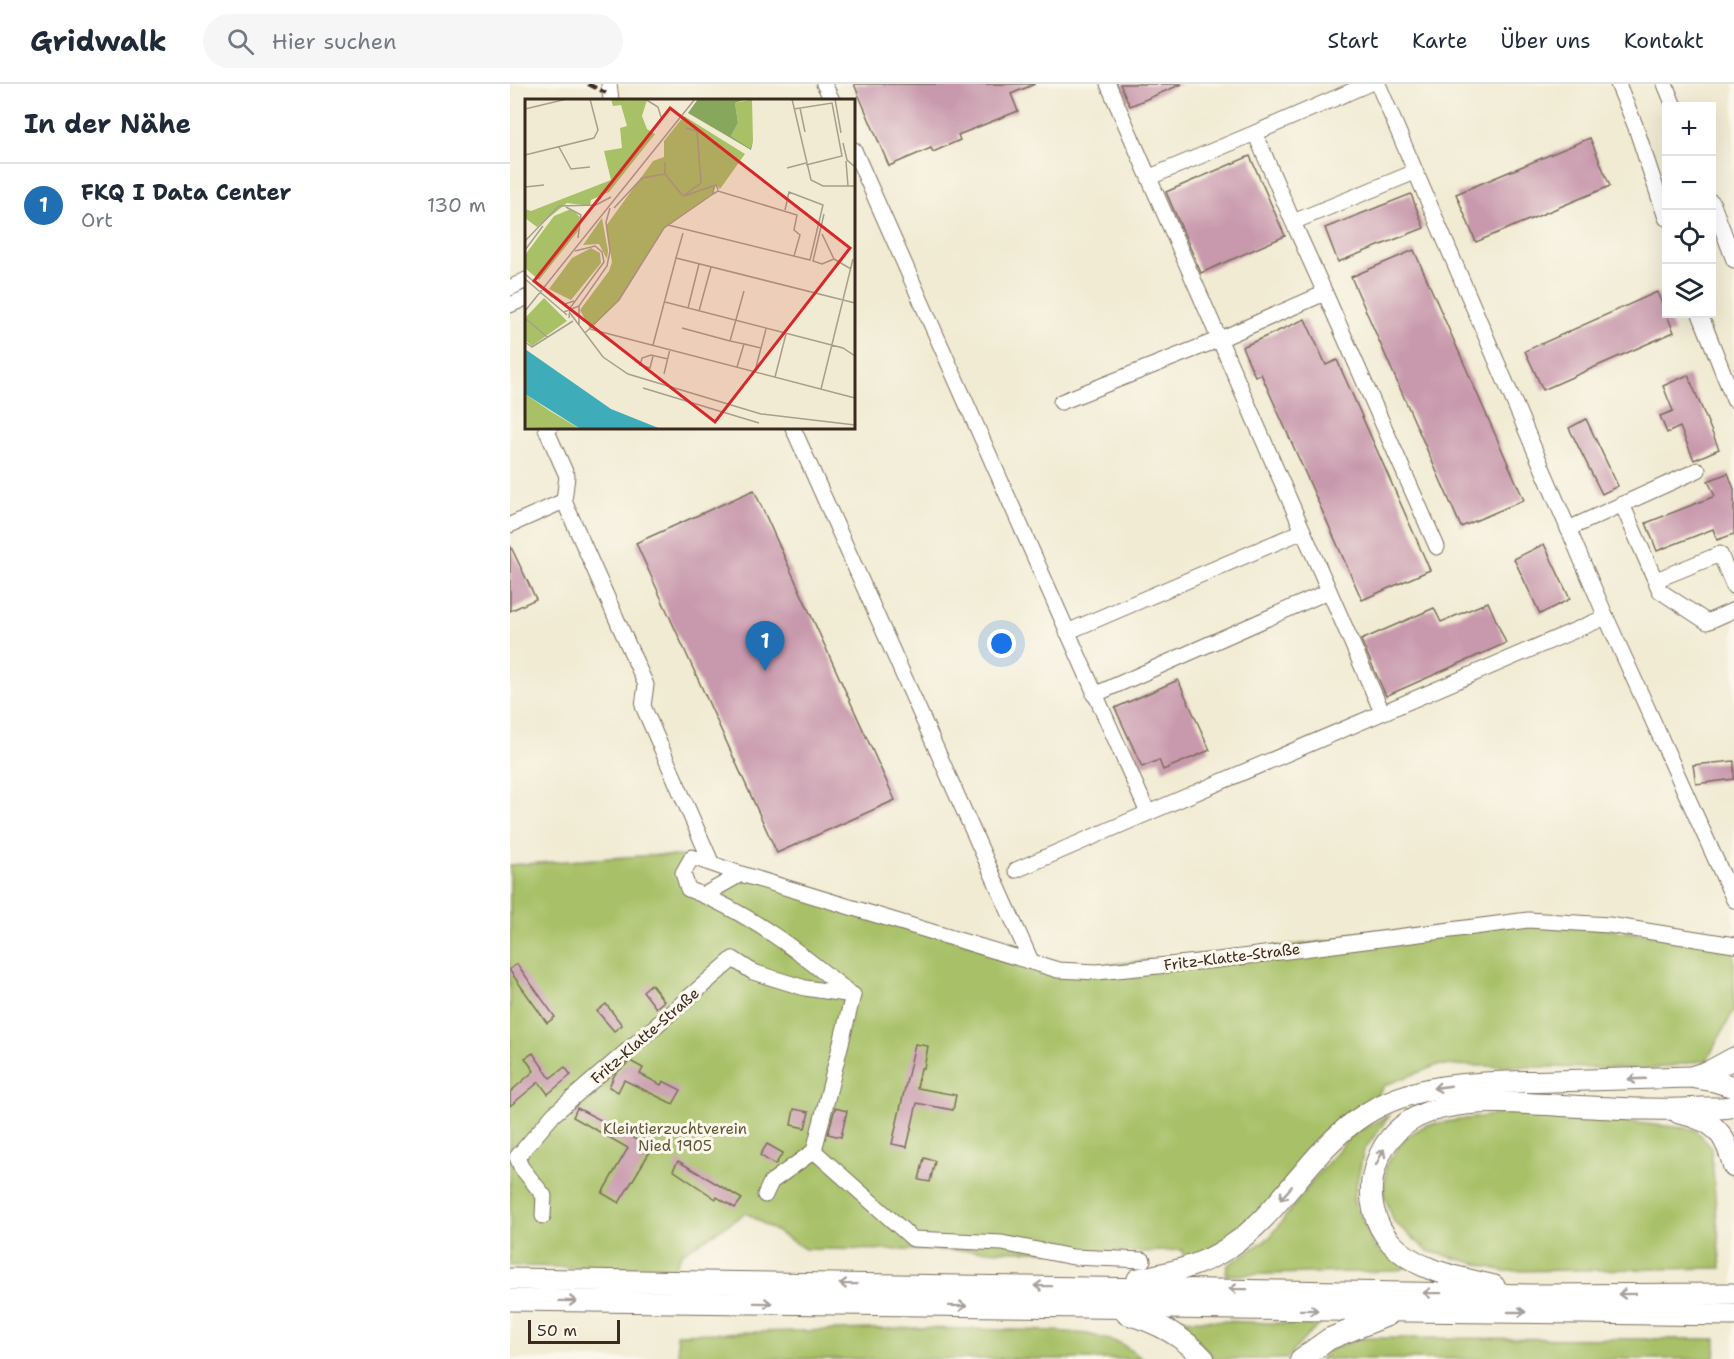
<!DOCTYPE html>
<html lang="de">
<meta charset="utf-8">
<style>
:root{--surface:#fff;--page:#f6f6f7;--text:#1f2937;--muted:#747a83;--line:#e0e1e3;--accent:#1f6fb2}
body{margin:0;font-family:"Shantell Sans",sans-serif;background:var(--page);color:var(--text)}
.controls{position:absolute;right:18px;top:18px;display:grid;overflow:hidden;border-radius:0px;box-shadow:0 6px 24px #0002}
.controls button{width:54px;height:54px;display:grid;place-items:center;padding:0;border:0;border-bottom:2px solid var(--line);background:var(--surface);color:var(--text);font:30px sans-serif}
.scale{position:absolute;left:18px;bottom:15px;width:92px;box-sizing:border-box;padding-left:6px;border:3px solid #3b2a1e;border-top:0;font-size:16px;line-height:21px;white-space:nowrap;color:#3b2a1e;-webkit-text-stroke:4px #fbf7ec;paint-order:stroke}
.you{position:absolute;left:492px;top:560px;width:21px;height:21px;margin:-15px;border:4px solid #fff;border-radius:50%;background:#1a73e8;box-shadow:0 0 0 9px #1a73e833}
.badge{display:grid;place-items:center;width:39px;height:39px;border-radius:50%;background:var(--accent);color:#fff;font-size:20px;font-weight:700}
.pin{position:absolute;translate:-50% -50px;filter:drop-shadow(0 2px 3px #0008)}
.pin::after{content:'';position:absolute;top:32px;width:21px;height:18px;background:inherit;clip-path:polygon(0 0,100% 0,50% 100%)}
.list{margin:0;padding:0;list-style:none}
h2{display:flex;justify-content:space-between;align-items:center;height:78px;margin:0;padding:0 24px;font-size:26px}
h2 small{font-size:20px;font-weight:400;color:var(--muted)}
.list li{display:grid;grid-template-columns:39px 1fr auto;gap:18px;align-items:center;box-sizing:border-box;height:84px;padding:0 24px;border-top:2px solid var(--line)}
.list b{display:block;font-size:22px;white-space:nowrap}
.list p{margin:0;font-size:20px;white-space:nowrap;color:var(--muted)}
.list em{font-size:20px;font-style:normal;color:var(--muted)}
.icon{flex:none;width:33px;height:33px;fill:none;stroke:currentColor;stroke-width:2;stroke-linecap:round;stroke-linejoin:round}
.map{position:relative;flex:none;width:1224px;height:1275px;overflow:hidden}
header{display:flex;align-items:center;gap:36px;box-sizing:border-box;height:84px;padding:0 30px;background:var(--surface);border-bottom:2px solid var(--line)}
header strong{font-size:28px}
nav{display:flex;gap:33px;margin-inline-start:auto;font-size:21px}
.search{width:420px;height:54px;background:var(--page);display:flex;align-items:center;gap:15px;box-sizing:border-box;padding:0 21px;border-radius:33px;color:var(--muted);font-size:22px}
main{display:flex}
aside{flex:1;background:var(--surface)}
.map>svg:first-child{display:block}
.green{fill:#a8c167;stroke:#727642;stroke-width:1.5}
.building{fill:#c898ac}
.lines{fill:none;stroke-linecap:round;stroke-linejoin:round}
.minor-casing{stroke:#7b6e5d;stroke-width:17}
.highway-casing{stroke:#7b6e5d;stroke-width:23}
.minor{stroke:#fff;stroke-width:15}
.highway{stroke:#fff;stroke-width:21}
.rail{stroke:#3b2a1e;stroke-width:4;stroke-dasharray:9 4.5;stroke-linecap:butt}
.oneway{stroke:#a79f9a}
.labels{text-anchor:middle;stroke-width:6;stroke-linejoin:round;paint-order:stroke}
.street-label{font-size:15px;fill:#3b2a1e;stroke:#fbf7ec}
.park-label{font-size:15px;fill:#5c5734;stroke:#fbf7ec}
.inset-road{fill:none;stroke:#a89e8b;stroke-width:1.5}
.view{fill:#d62828;fill-opacity:0.15;stroke:#d62828;stroke-width:3}
.inset-edge{fill:none;stroke:#3b2a1e;stroke-width:3}
</style>
<header>
<strong>Gridwalk</strong>
<div class="search"><svg class="icon" aria-label="search" viewBox="0 0 24 24"><circle cx="10" cy="10" r="6"/><path d="M15 15l6 6"/></svg>Hier suchen</div>
<nav><a>Start</a><a>Karte</a><a>Über uns</a><a>Kontakt</a></nav>
</header>
<main>
<aside>
<h2>In der Nähe<small></small></h2>
<ul class="list">
<li><span class="badge">1</span><div><b>FKQ I Data Center</b><p>Ort</p></div><em>130 m</em></li>
</ul>
</aside>
<div class="map">
<svg width="1224" height="1275" viewBox="0 0 1224 1275">
<rect width="100%" height="100%" fill="#fbf7ec"/>
<filter id="ink" filterUnits="userSpaceOnUse"><feTurbulence type="fractalNoise" baseFrequency=".0167" numOctaves="2"/><feDisplacementMap in="SourceGraphic" scale="12" xChannelSelector="R" yChannelSelector="G"/><feConvolveMatrix kernelMatrix="1 2 1 2 8 2 1 2 1" color-interpolation-filters="sRGB"/></filter>
<filter id="wash" filterUnits="userSpaceOnUse"><feTurbulence type="fractalNoise" baseFrequency=".008" numOctaves="4" result="noise"/><feDisplacementMap in="SourceGraphic" scale="24" xChannelSelector="R" yChannelSelector="G"/><feGaussianBlur stdDeviation="1.35" result="paint"/><feColorMatrix in="noise" values="0 0 0 0 0 0 0 0 0 0 0 0 0 0 0 0 0 1.4 0 .05"/><feComposite in="paint" operator="in"/></filter>
<g filter="url(#wash)">
<rect width="100%" height="100%" fill="#f1ebd3"/>
<!-- green -->
<g class="green">
<path d="M145,771L182,773L173,789L194,811L231,790L548,886L1018,836L1224,861V926L1197,976L1141,985L928,981L875,1001L853,1031L779,1105L675,1185L673,1166L632,1168L295,1165L236,1129L172,1169L164,1185L0,1182V781Z"/>
<path d="M1010,1027L1184,1045L1201,1063L1211,1184L994,1187L918,1167L884,1138L874,1111L876,1080L896,1053L916,1041Z"/>
<path d="M880,1031L854,1066L843,1116L865,1164L897,1183L886,1187L715,1191L718,1181L760,1153L805,1094L840,1052Z"/>
<path d="M666,1235L810,1241L797,1252L776,1275H706Z"/>
<path d="M407,1244L545,1247L578,1250L610,1259L633,1275H169L167,1250Z"/>
<path d="M855,1254L1206,1255L1205,1275H810L822,1264Z"/>
</g>
<g id="blocks">
<!-- building -->
<g class="building">
<path d="M344,0H525L501,10L508,27L448,51L450,56L423,68L421,64L379,82Z"/>
<path d="M610,0H672L620,22Z"/>
<path d="M1080,54L1100,102L966,158L946,110Z"/>
<path d="M740,72L775,152L691,189L656,108Z"/>
<path d="M901,110L914,144L828,178L815,144Z"/>
<path d="M904,166L1014,416L951,443L841,193Z"/>
<path d="M1147,208L1164,248L1033,306L1015,267Z"/>
<path d="M795,235L816,281L827,276L920,486L852,516L751,290L745,292L732,263Z"/>
<path d="M1178,291L1209,365L1184,376L1170,343L1157,349L1150,332L1163,327L1153,302Z"/>
<path d="M1076,335L1108,402L1092,410L1059,344Z"/>
<path d="M1218,389L1224,405V450L1207,456L1203,445L1147,467L1136,439L1205,412L1198,397Z"/>
<path d="M244,406L385,716L267,769L126,459Z"/>
<path d="M1034,460L1060,515L1030,530L1004,475Z"/>
<path d="M0,461L26,515L0,527Z"/>
<path d="M978,518L996,559L876,612L851,556L924,524L931,538Z"/>
<path d="M668,596L700,666L653,686L649,676L632,683L605,624Z"/>
<path d="M1224,677V695L1186,700L1183,681Z"/>
<path d="M7,880L45,933L37,939L0,887V885Z"/>
<path d="M141,900L154,917L146,924L133,907Z"/>
<path d="M96,920L112,941L104,947L87,927Z"/>
<path d="M405,960L418,962L414,984H411L407,1004L446,1011L443,1026L407,1019L397,1063L382,1060Z"/>
<path d="M23,969L40,994L55,983L61,991L38,1010L29,998L0,1022V1008L24,987L15,974Z"/>
<path d="M120,977L133,984L130,990L151,1001L153,997L171,1006L163,1020L114,996L108,1008L99,1003L105,990Z"/>
<path d="M67,1024L114,1048L141,1066L109,1119L92,1109L118,1064L63,1033Z"/>
<path d="M325,1024L337,1027L331,1053L318,1050Z"/>
<path d="M284,1025L299,1028L295,1044L281,1041Z"/>
<path d="M257,1060L273,1069L265,1081L250,1071Z"/>
<path d="M414,1074L425,1077L420,1098L409,1096Z"/>
<path d="M168,1077L207,1100L232,1115L225,1124L207,1113L206,1115L163,1086Z"/>
</g>
</g>
</g>
<g filter="url(#ink)">
<use href="#blocks" fill-opacity="0" stroke="#7b6e5d" stroke-width="1.5"/>
<g class="lines">
<defs>
<g id="minor">
<path d="M99,0L101,16"/>
<path d="M314,0L322,16"/>
<path d="M598,0L872,628"/>
<path d="M858,0L745,49L783,138L905,88"/>
<path d="M868,0L1096,533L1224,816"/>
<path d="M1108,0L1125,41L1156,134"/>
<path d="M1155,0L1164,22"/>
<path d="M344,66L638,729L1096,533"/>
<path d="M640,93L745,49"/>
<path d="M1202,118L1224,176"/>
<path d="M0,204L16,196"/>
<path d="M815,209L927,463"/>
<path d="M0,221L16,214"/>
<path d="M1190,230L1224,316"/>
<path d="M551,318L710,255L815,209L783,138"/>
<path d="M40,344L36,345L57,392L54,417L136,601L133,622L201,778"/>
<path d="M283,344L521,877"/>
<path d="M1112,420L1150,507L1197,538L1224,526"/>
<path d="M0,441L54,417"/>
<path d="M1058,445L1188,386"/>
<path d="M1146,496L1210,470L1224,503"/>
<path d="M557,548L793,447"/>
<path d="M584,611L819,507"/>
<path d="M506,786L638,729"/>
<path d="M231,790L548,886L587,888L708,876L1018,836L1099,841L1224,861"/>
<path d="M194,811L231,790L182,773L173,789L178,805C239,828 292,870 342,911"/>
<path d="M304,1067L403,1155L492,1159L563,1173L633,1176"/>
<path d="M255,1111L261,1098L304,1067L343,911"/>
<path d="M33,1132L34,1112L11,1083L7,1073L44,1030L223,875L243,888L295,904L343,911"/>
</g>
<g id="highway">
<path d="M1184,992L1200,987L1224,974"/>
<path d="M1169,1029C1206,1037 1215,1049 1224,1083"/>
<path d="M0,1195L1023,1211L1224,1210"/>
<path d="M628,1195C660,1189 691,1182 718,1164C772,1129 799,1066 854,1031C910,995 979,999 1043,997C1089,996 1134,994 1180,993L1204,997L1224,1003"/>
<path d="M984,1202C948,1193 908,1188 881,1159C864,1140 857,1113 864,1087C887,1001 994,1019 1061,1022C1105,1024 1148,1027 1192,1024C1203,1024 1214,1025 1224,1022"/>
<path d="M0,1216L1224,1231"/>
<path d="M617,1230C646,1238 674,1253 694,1275"/>
<path d="M791,1275L819,1255L878,1231"/>
</g>
</defs>
<!-- minor casing -->
<use href="#minor" class="minor-casing"/>
<!-- highway casing -->
<use href="#highway" class="highway-casing"/>
<!-- minor -->
<use href="#minor" class="minor"/>
<!-- highway -->
<use href="#highway" class="highway"/>
<!-- rail -->
<path class="rail" d="M78,0L96,9"/>
</g>
<!-- one-way arrows -->
<defs><path id="oneway-shaft" d="M-6 0H5M1.5-3L5.5 0L1.5 3" fill="none" stroke-width="1.6" stroke-linecap="round" stroke-linejoin="round" transform="scale(1.5)"/></defs>
<g class="oneway">
<use href="#oneway-shaft" transform="translate(1127 995) rotate(178)"/>
<use href="#oneway-shaft" transform="translate(932 1003) rotate(172)"/>
<use href="#oneway-shaft" transform="translate(870 1073) rotate(-64)"/>
<use href="#oneway-shaft" transform="translate(776 1109) rotate(131)"/>
<use href="#oneway-shaft" transform="translate(338 1200) rotate(-179)"/>
<use href="#oneway-shaft" transform="translate(533 1202) rotate(-179)"/>
<use href="#oneway-shaft" transform="translate(728 1205) rotate(-179)"/>
<use href="#oneway-shaft" transform="translate(922 1209) rotate(-179)"/>
<use href="#oneway-shaft" transform="translate(1117 1210) rotate(179)"/>
<use href="#oneway-shaft" transform="translate(58 1217) rotate(1)"/>
<use href="#oneway-shaft" transform="translate(253 1219) rotate(1)"/>
<use href="#oneway-shaft" transform="translate(448 1222) rotate(1)"/>
<use href="#oneway-shaft" transform="translate(799 1226) rotate(1)"/>
<use href="#oneway-shaft" transform="translate(1007 1228)"/>
</g>
</g>
<g class="labels">
<!-- street labels -->
<g class="street-label">
<text transform="translate(722 873) rotate(-7)" y="5">Fritz-Klatte-Straße</text>
<text transform="translate(135 952) rotate(-41)" y="5">Fritz-Klatte-Straße</text>
</g>
<!-- park labels -->
<g class="park-label">
<text x="165" y="1050">Kleintierzuchtverein<tspan x="165" dy="17">Nied 1905</tspan></text>
</g>
</g>
<!-- overview -->
<g transform="translate(15 15)">
<rect width="330" height="330" fill="#f1ebd3"/>
<path d="M86,0L122,1L117,17L122,30L130,35L84,93L66,101L65,107L42,104L12,128L0,119V110L6,112L86,81L79,52L97,49L95,29L102,27L96,6L88,7ZM227,0L228,42L225,49L206,37L213,24L210,4ZM159,17L220,55L195,90L191,86L188,95L139,129L94,201L65,230L55,211L84,172L87,163L81,127L128,62L139,58V42ZM46,110L55,118L53,132L14,181L0,169V156L29,117ZM77,119L83,152L82,160L74,145L58,146ZM66,149L75,154L76,164L46,201L24,190L47,159ZM19,199L42,222L7,247L0,241V219ZM0,295L25,312L55,330L0,328Z" fill="#a8c167"/>
<path d="M173,0H222L210,4L213,24L206,37L225,49L228,42L226,51L163,14Z" fill="#86a75c"/>
<path d="M0,250L86,310L136,330L54,329L0,295Z" fill="#3eadb9"/>
<path class="inset-road" d="M120,0L133,8L136,18M267,0L286,81L298,87H330M310,0L316,34M275,9L280,33M0,10L42,0M269,10L307,4L317,57L281,66M318,44L322,61L330,68M34,48L46,70L65,68M0,56L69,39L73,31L65,0M321,62L323,87M140,63V75L158,97M262,69L281,64M189,87L188,95L193,92L272,116L269,131L275,136L269,157M0,88L19,86M158,97L176,84L172,32L161,29M159,97L191,86L193,91M41,108L56,116L53,139M89,109L117,79L140,75M143,126L285,161L298,106L264,93L260,111M297,135L309,160L297,165L288,162L299,115M0,142L34,107L71,106L86,98M0,151L18,127M151,159L158,134M309,160L326,170M0,175L27,198M0,180L42,216M25,196L40,205L49,202M140,203L318,249L330,257M163,209L174,165M0,212L170,0M174,212L186,168M39,213L54,207L82,167L85,152L81,123L85,109M45,214L78,258L103,275L236,315L330,326M0,219L22,238M44,219L45,209L79,163L77,153L70,147L50,152M54,226V207M157,229L205,242M65,230L330,299M60,234L94,201L139,129L188,95M0,243L7,248L48,222M219,245L205,242L219,192M128,246L151,159L330,204M236,249L241,230M128,257L125,269L115,266L117,259L126,256L143,260M212,268L219,245L236,249L230,272M139,275L145,250M250,278L261,235M118,289L234,324M296,290L328,160"/>
<path class="view" d="M145,9L325,149L190,323L9,182Z"/>
<rect width="330" height="330" class="inset-edge"/>
</g>
</svg>
<div class="controls">
<button>+</button>
<button>−</button>
<button><svg class="icon" aria-label="locate" viewBox="0 0 24 24"><circle cx="12" cy="12" r="6"/><path d="M12 2v4M12 18v4M2 12h4M18 12h4"/></svg></button>
<button><svg class="icon" aria-label="layers" viewBox="0 0 24 24"><path d="M12 4l9 5-9 5-9-5zM3 14l9 5 9-5"/></svg></button>
</div>
<div class="scale">50 m</div>
<div class="you"></div>
<div class="pin badge" style="left:255px;top:587px">1</div>
</div>
</main>
